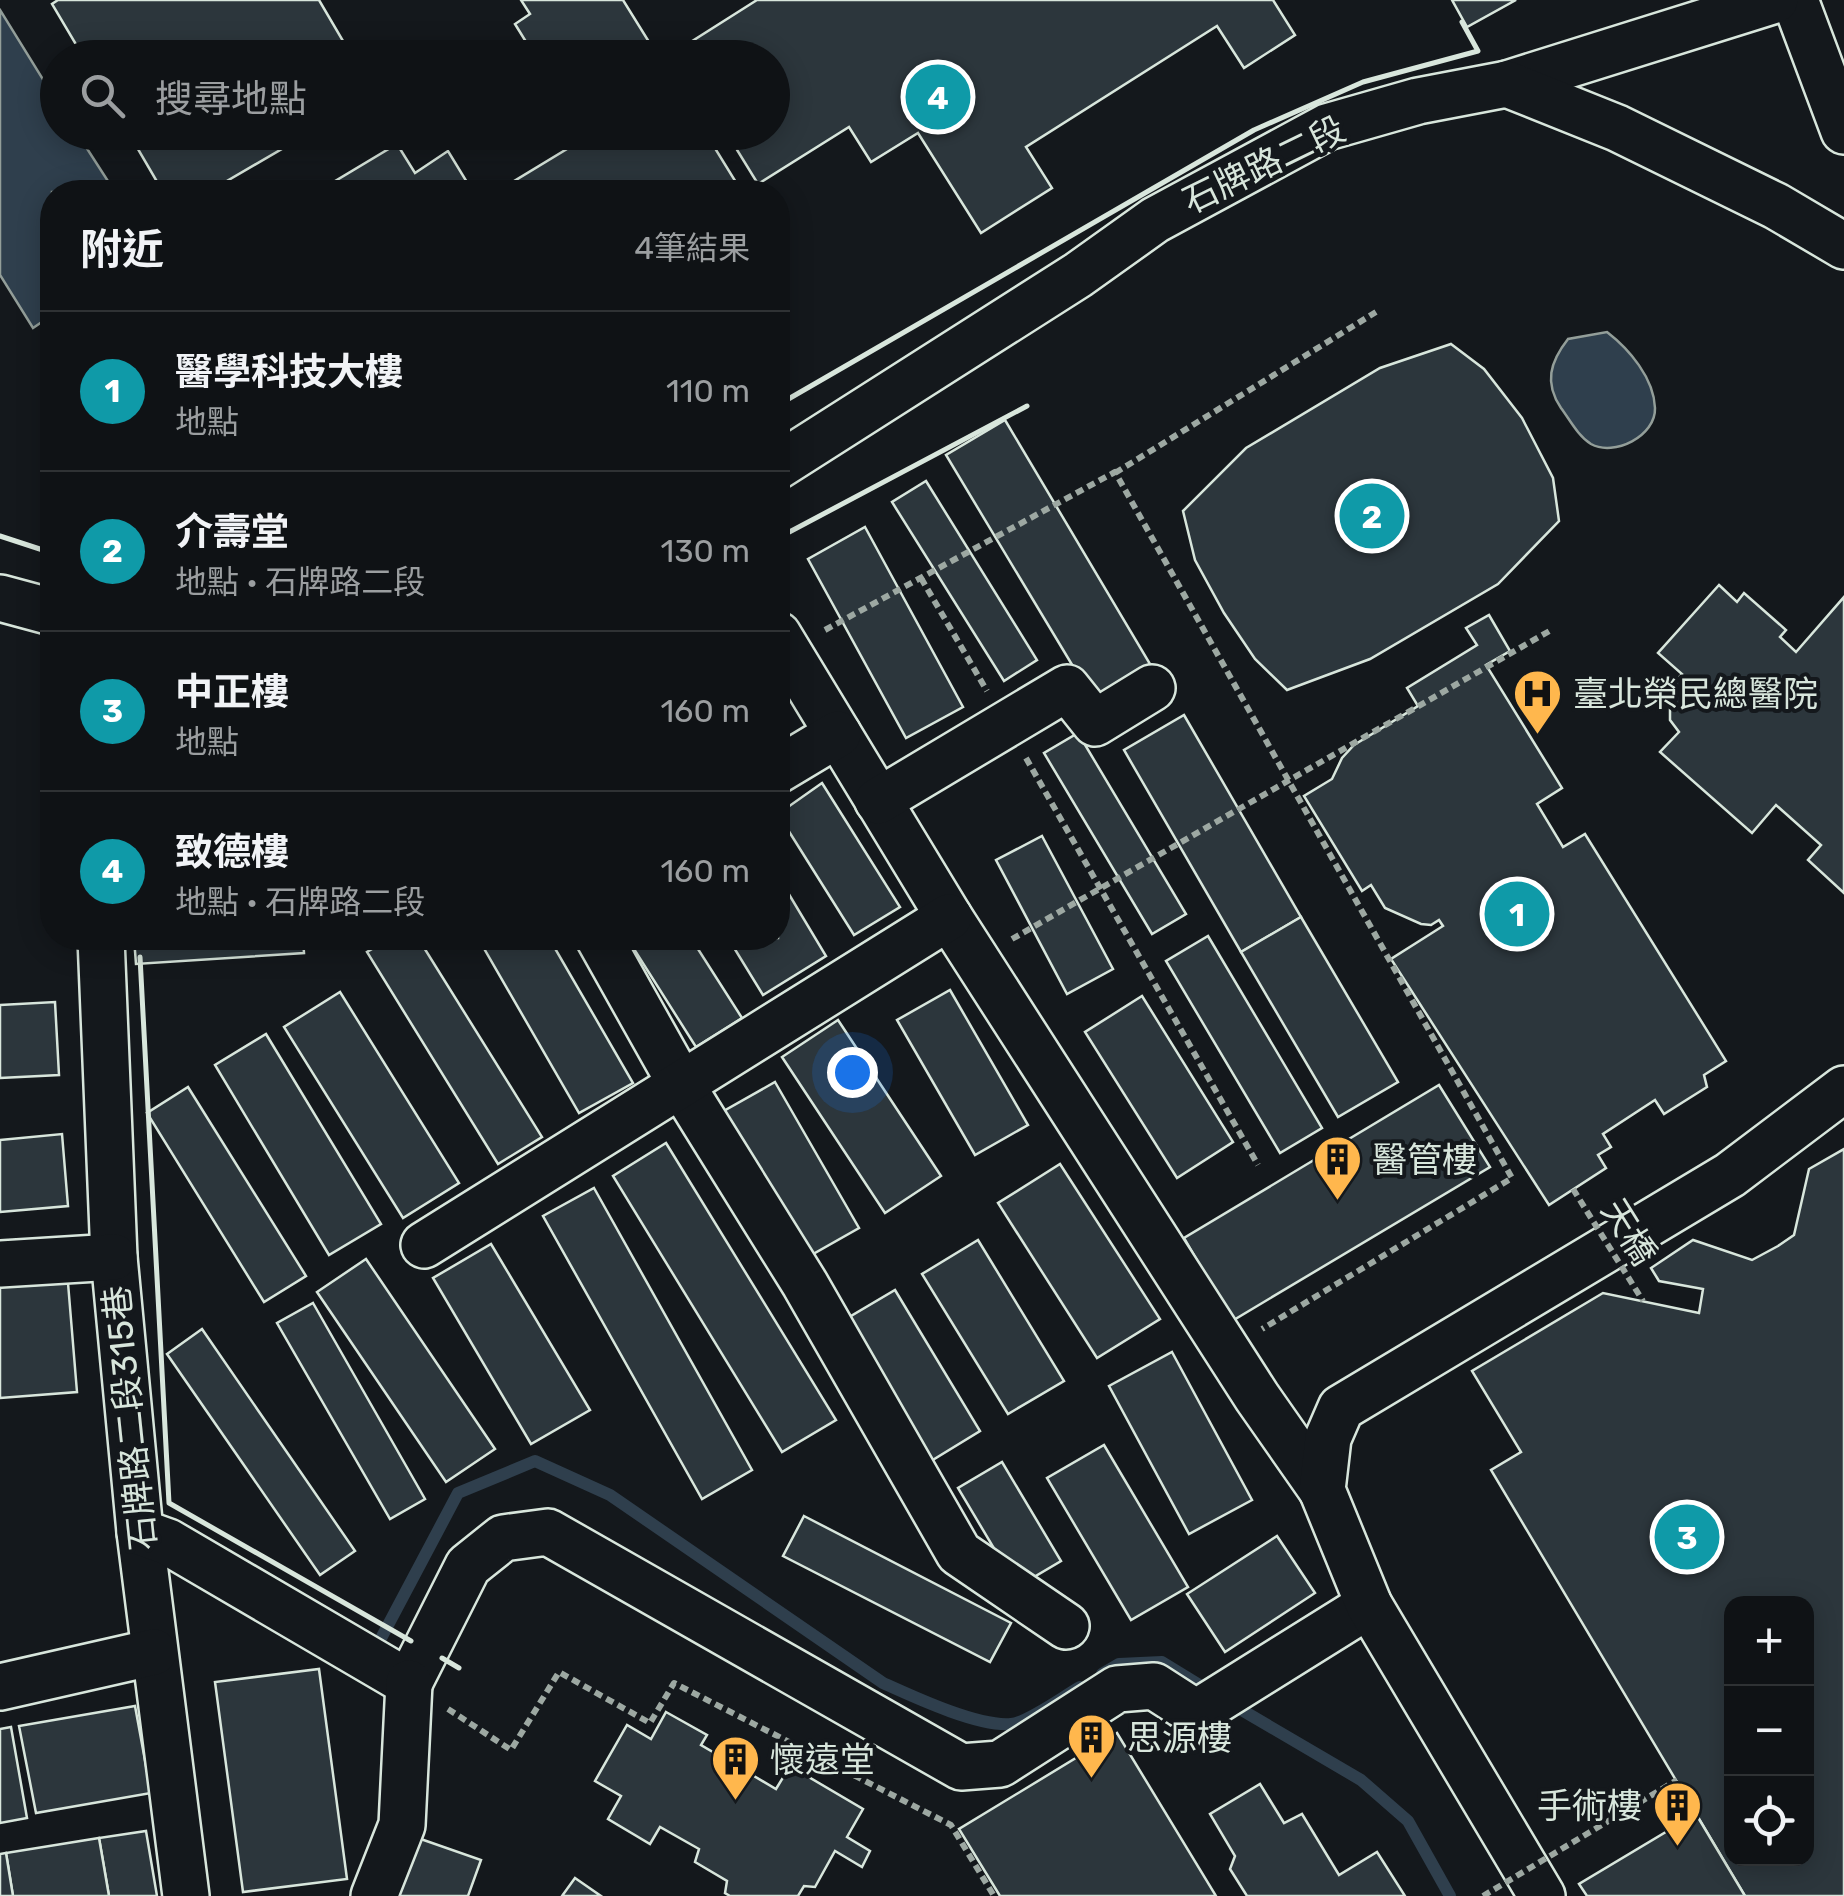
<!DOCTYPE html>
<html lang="zh-TW">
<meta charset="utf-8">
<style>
:root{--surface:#0f1215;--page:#181b1e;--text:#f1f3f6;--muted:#9b9ea0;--line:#2f3234;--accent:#b45309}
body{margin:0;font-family:Rubik,"Noto Sans TC",sans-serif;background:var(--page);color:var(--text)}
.controls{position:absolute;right:30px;bottom:30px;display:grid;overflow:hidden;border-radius:20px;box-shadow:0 5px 25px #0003}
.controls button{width:90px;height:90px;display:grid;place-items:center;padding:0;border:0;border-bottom:2px solid var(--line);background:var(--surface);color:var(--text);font:50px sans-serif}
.you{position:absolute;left:852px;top:1072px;width:35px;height:35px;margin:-25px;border:8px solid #fff;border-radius:50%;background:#1a73e8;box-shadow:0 0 0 15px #1a73e833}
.badge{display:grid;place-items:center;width:65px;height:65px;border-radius:50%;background:var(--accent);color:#fff;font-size:32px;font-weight:700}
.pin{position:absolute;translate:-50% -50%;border:5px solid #fff;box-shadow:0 2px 10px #0006}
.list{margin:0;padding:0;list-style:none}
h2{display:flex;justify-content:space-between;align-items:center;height:130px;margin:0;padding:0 40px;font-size:42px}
h2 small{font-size:32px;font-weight:400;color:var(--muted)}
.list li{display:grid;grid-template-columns:65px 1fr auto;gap:30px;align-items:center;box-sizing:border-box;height:160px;padding:0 40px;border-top:2px solid var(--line)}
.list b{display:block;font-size:38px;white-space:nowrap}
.list p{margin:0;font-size:32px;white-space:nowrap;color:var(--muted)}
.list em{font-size:32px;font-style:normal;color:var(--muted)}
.icon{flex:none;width:55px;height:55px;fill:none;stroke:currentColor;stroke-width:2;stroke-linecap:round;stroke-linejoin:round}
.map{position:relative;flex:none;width:1844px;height:1896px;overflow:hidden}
.search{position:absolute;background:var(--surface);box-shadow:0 5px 25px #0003;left:40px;top:40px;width:750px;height:110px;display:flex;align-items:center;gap:25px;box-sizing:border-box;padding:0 35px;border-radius:55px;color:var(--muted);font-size:38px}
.panel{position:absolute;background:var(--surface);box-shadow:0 5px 25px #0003;left:40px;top:180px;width:750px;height:770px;border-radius:40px}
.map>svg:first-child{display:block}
.water{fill:#2f3f4d;stroke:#939e99;stroke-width:2.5}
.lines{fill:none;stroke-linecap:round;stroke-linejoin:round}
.stream{stroke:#2f3f4d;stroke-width:12}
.building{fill:#2c363c;stroke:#d8e6dc;stroke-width:2.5;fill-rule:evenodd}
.minor-casing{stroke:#d8e6dc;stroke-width:50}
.path{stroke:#9da8a2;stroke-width:6;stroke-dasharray:8 5;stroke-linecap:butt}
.minor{stroke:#14181c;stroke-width:45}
.path-bridge{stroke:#9da8a2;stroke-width:6;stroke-dasharray:8 5;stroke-linecap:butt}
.wall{stroke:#d8e6dc;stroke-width:5}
.labels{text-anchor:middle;stroke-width:8;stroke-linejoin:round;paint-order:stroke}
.street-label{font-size:35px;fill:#d8e6dc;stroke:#14181c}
.poi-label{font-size:35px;fill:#d8e6dc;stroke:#14181c;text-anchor:start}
</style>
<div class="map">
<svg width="1844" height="1896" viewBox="0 0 1844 1896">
<rect width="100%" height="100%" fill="#14181c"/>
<!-- water -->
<g class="water">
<path d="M0,10L57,102L58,132L77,133L115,192H52V315L33,328L0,275Z"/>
<path d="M1607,332C1629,349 1654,378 1655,408C1656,436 1614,457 1591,444C1578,436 1570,420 1561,408C1544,383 1550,362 1568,339Z"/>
</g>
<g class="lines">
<!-- stream -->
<g class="stream">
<path d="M378,1644L458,1493L535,1461L610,1495L883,1683C914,1697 978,1727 1011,1724C1027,1723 1064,1696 1080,1687"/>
<path d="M1102,1674L1119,1664L1162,1662L1211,1692"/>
<path d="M1228,1702L1361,1780L1408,1821L1450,1896"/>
</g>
</g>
<!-- building -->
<g class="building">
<path d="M58,0H319L353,58H84L52,4Z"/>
<path d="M521,0H623L659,58H536L515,24L530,14Z"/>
<path d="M757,0H1273L1295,35L1244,68L1217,26L1026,147L1052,188L981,233L918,133L871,162L849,127L758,184L726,132H772V58H678L675,52Z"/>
<path d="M1452,0H1516L1467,27Z"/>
<path d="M128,132H311L208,192H163Z"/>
<path d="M582,132H705L742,192H496L585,138Z"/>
<path d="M397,144L415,173L448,151L473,192H338L332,183Z"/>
<path d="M1451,344L1484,369L1522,418L1553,478L1559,521L1498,584L1370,659L1287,690L1255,659L1224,613L1195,560L1183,511L1246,448L1380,368Z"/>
<path d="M1005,420L1150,664L1092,698L946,455Z"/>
<path d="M926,481L1037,660L1004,681L892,502Z"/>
<path d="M865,527L963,707L906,738L808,559Z"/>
<path d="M1719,585L1737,602L1744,593L1786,630L1780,637L1796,652L1844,597V893L1808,860L1821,845L1776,805L1752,833L1660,752L1679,732L1670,720V687L1682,674L1658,653Z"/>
<path d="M1489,615L1510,651L1486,665L1562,788L1537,804L1563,847L1585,834L1726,1061L1704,1075L1707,1087L1664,1114L1655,1100L1603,1134L1611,1147L1598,1155L1606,1168L1549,1205L1391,959L1443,926L1439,920L1431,925L1421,924L1385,908L1371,885L1362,891L1304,796L1332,779L1342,758L1354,745L1418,706L1407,688L1477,645L1466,628Z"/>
<path d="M1184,715L1301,917L1241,952L1124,750Z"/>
<path d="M1078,733L1186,914L1152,934L1044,753Z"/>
<path d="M822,783L900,907L854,935L778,814Z"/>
<path d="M1042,836L1113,969L1067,994L996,860Z"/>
<path d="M778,876L826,956L763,995L728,938H778Z"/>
<path d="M1301,917L1398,1082L1338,1117L1241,952Z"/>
<path d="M1208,936L1322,1128L1280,1153L1166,961Z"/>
<path d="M134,938H303L304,953L136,964Z"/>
<path d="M391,938H418L542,1137L498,1164L367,952Z"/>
<path d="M478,938H549L633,1083L579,1113Z"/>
<path d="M627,938H691L742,1018L696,1047Z"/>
<path d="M950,990L1028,1125L975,1155L897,1020Z"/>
<path d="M340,992L459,1183L403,1218L284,1027Z"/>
<path d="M1142,996L1233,1142L1177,1178L1085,1032Z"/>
<path d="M55,1002L59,1075L0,1078V1005Z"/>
<path d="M838,1020L941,1176L885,1213L782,1057Z"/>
<path d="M266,1034L381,1224L329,1255L215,1065Z"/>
<path d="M775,1082L859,1228L806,1258L722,1112Z"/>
<path d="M1439,1085L1490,1167L1232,1321L1184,1238Z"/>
<path d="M188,1087L306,1276L264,1302L147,1113Z"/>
<path d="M62,1134L68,1206L0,1212V1140Z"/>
<path d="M666,1143L836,1420L782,1452L613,1176Z"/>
<path d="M1844,1149V1896H1745L1491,1470L1521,1452L1472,1371L1603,1293L1699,1313L1703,1289L1659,1281L1651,1268L1693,1240L1752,1260L1778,1246L1794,1235L1809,1169ZM1732,1604H1806V1858H1732Z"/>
<path d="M1060,1164L1160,1319L1097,1358L998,1203Z"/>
<path d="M594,1188L752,1470L702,1499L543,1216Z"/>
<path d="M978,1240L1064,1381L1008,1414L922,1274Z"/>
<path d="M491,1244L590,1410L531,1444L433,1278Z"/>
<path d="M366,1259L495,1449L446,1482L317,1292Z"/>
<path d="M68,1283L77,1392L0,1398V1287Z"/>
<path d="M895,1290L980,1431L931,1461L846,1319Z"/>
<path d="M313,1303L425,1499L390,1519L277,1323Z"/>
<path d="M202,1329L355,1551L320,1575L167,1354Z"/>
<path d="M1172,1352L1252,1500L1189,1534L1109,1386Z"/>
<path d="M1104,1445L1188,1587L1131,1620L1047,1478Z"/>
<path d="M1002,1462L1061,1561L1017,1587L958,1488Z"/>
<path d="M804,1516L1011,1623L990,1662L783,1556Z"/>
<path d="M1277,1536L1315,1593L1225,1652L1187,1594Z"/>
<path d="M319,1669L347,1879L243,1892L215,1682Z"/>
<path d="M135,1706L151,1793L36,1813L19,1726Z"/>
<path d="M666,1712L707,1735L701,1745L776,1789L790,1766L863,1809L847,1837L870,1851L862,1867L835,1851L815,1887L804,1886L798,1896H730L725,1893L727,1881L695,1862L699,1849L660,1827L650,1844L608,1819L621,1796L595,1781L627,1725L651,1739Z"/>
<path d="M11,1727L27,1818L0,1823V1729Z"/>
<path d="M1117,1733L1216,1896H1000L959,1829Z"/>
<path d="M1260,1784L1284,1823L1302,1814L1339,1875L1377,1852L1405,1896H1247L1230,1869L1235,1856L1210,1814Z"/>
<path d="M1696,1814L1745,1896H1587L1579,1884Z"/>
<path d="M146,1831L157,1896H109L99,1838Z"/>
<path d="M415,1837L481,1860L468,1896H394Z"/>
<path d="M99,1838L109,1896H13L6,1853Z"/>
<path d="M6,1853L13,1896H0V1854Z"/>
<path d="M575,1878L601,1896H562Z"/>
</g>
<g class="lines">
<defs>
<g id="minor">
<path d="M1795,0L1844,131"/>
<path d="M1507,84L1775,0"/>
<path d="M778,466L1078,275L1155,220L1327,127L1418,101L1507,84L1617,128L1776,206L1844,246"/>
<path d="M0,598L52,612"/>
<path d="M778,635L949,917L1257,1397L1322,1490"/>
<path d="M778,770L838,734"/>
<path d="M878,801L1067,688L1095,723L1152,688"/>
<path d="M101,938L114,1257L140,1532L186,1896"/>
<path d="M599,938L682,1086L805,1284L959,1553L1066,1626"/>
<path d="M424,1245L949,917"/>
<path d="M0,1264L114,1257"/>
<path d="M140,1532L168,1542L409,1683L468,1566L503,1538L548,1532L961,1767L1000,1764L1117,1689L1154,1686L1196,1713L1369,1605"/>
<path d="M0,1687L154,1652"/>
<path d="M374,1896L402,1825L409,1683"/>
<path d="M1542,1896L1369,1605L1322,1490L1328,1438L1341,1408L1730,1175L1844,1089"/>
</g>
</defs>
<!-- minor casing -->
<use href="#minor" class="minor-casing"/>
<!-- path -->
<g class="path">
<path d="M1115,473L1376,312"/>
<path d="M921,578L987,691"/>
<path d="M825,630L1115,472L1512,1178L1262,1329"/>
<path d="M1026,758L1258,1165"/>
<path d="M1012,939L1553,629"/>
<path d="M448,1709L511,1750L559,1672L650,1723L674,1683L951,1825L994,1896"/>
</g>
<!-- minor -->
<use href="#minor" class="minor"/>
<!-- path-bridge -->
<g class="path-bridge">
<path d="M1573,1189L1643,1301"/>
<path d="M1483,1896L1677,1780"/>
</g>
<!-- wall -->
<g class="wall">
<path d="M778,405L1254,130L1363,82L1478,51L1462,22"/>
<path d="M0,536L52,553"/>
<path d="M778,538L1027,406"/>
<path d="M140,957L169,1503L411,1641"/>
<path d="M442,1658L459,1668"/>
</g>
</g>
<!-- icons -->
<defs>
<symbol id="hospital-pin" viewBox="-11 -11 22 30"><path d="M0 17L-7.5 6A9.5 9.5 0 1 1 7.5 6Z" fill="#ffb74d" stroke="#14181c"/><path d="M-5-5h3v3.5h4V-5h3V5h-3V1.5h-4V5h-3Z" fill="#111"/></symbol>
<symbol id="building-pin" viewBox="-11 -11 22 30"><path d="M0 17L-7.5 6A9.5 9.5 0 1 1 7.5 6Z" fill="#ffb74d" stroke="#14181c"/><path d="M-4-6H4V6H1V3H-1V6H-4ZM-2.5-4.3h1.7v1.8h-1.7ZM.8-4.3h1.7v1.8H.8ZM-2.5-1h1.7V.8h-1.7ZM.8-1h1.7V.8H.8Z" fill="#111"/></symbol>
</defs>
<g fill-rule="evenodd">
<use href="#hospital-pin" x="1510" y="666" width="55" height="75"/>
<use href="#building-pin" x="1310" y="1132" width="55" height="75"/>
<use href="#building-pin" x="1064" y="1710" width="55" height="75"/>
<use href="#building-pin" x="708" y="1732" width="55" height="75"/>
<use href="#building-pin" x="1650" y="1778" width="55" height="75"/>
</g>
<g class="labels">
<!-- street labels -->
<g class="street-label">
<text transform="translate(1264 165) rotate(-26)" y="12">石牌路二段</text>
<text transform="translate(1629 1232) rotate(58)" y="12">天橋</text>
<text transform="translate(130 1418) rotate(-96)" y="12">石牌路二段315巷</text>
</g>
<!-- poi labels -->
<g class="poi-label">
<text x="1573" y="706">臺北榮民總醫院</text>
<text x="1372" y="1172">醫管樓</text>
<text x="1127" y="1750">思源樓</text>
<text x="770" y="1772">懷遠堂</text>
<text x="1642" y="1818" text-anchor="end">手術樓</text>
</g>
</g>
</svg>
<div class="controls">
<button>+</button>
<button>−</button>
<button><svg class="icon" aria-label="locate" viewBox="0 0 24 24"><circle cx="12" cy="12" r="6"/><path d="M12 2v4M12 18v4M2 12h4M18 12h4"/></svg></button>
</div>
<div class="you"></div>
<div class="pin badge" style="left:1517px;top:914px;background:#0f9aa8">1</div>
<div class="pin badge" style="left:1372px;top:516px;background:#0f9aa8">2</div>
<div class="pin badge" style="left:1687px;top:1537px;background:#0f9aa8">3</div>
<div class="pin badge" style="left:938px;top:97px;background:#0f9aa8">4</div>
<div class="search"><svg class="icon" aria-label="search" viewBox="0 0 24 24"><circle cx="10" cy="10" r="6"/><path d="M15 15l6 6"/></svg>搜尋地點</div>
<section class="panel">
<h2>附近<small>4筆結果</small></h2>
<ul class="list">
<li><span class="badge" style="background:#0f9aa8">1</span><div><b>醫學科技大樓</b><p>地點</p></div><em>110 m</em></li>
<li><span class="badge" style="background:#0f9aa8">2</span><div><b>介壽堂</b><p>地點 · 石牌路二段</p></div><em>130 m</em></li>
<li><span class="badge" style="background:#0f9aa8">3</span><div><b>中正樓</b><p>地點</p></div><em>160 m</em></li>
<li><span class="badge" style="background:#0f9aa8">4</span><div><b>致德樓</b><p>地點 · 石牌路二段</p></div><em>160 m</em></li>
</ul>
</section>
</div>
